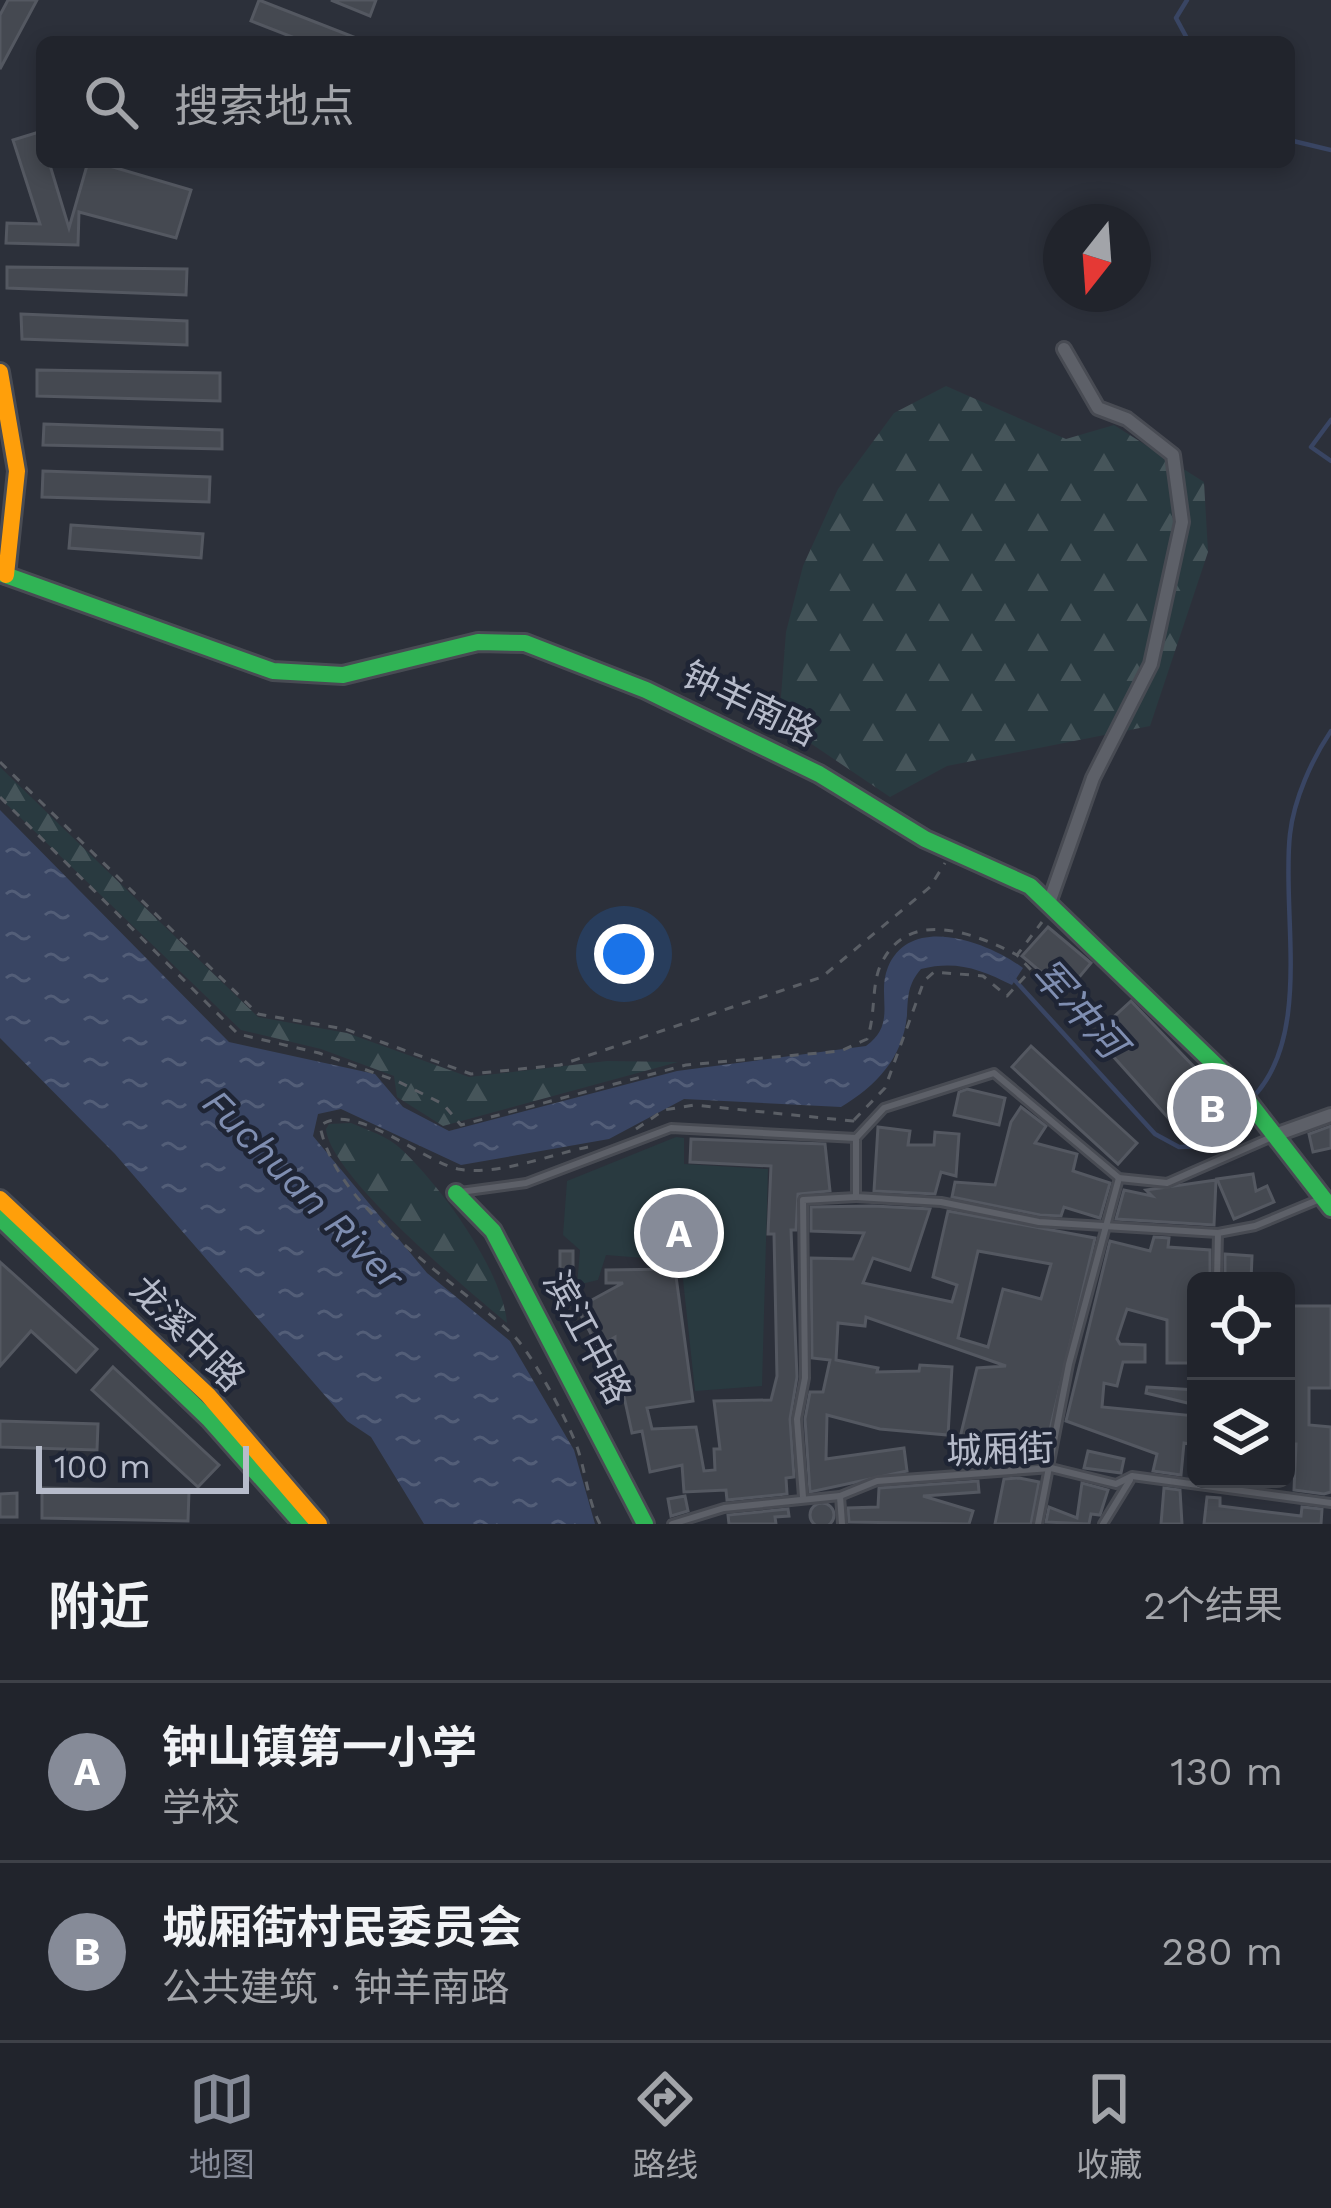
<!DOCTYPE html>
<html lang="zh">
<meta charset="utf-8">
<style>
:root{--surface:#21242c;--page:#292c34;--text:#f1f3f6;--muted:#a2a4a9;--line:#3e4148;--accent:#868b98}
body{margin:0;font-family:"Work Sans","Noto Sans SC",sans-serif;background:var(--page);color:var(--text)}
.controls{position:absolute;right:36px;bottom:36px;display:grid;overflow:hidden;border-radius:18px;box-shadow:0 6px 18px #0003}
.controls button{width:108px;height:108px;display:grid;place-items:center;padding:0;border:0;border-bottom:3px solid var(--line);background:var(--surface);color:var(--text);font:60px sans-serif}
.compass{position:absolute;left:1043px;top:204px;width:108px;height:108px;border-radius:50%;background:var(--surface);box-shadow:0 6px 18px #0003;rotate:197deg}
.scale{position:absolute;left:36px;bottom:30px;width:213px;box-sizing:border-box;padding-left:12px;border:6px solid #b7bccb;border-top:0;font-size:33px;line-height:42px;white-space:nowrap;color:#b7bccb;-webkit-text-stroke:9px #1f2535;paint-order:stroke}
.you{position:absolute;left:624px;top:954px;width:42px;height:42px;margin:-30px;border:9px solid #fff;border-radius:50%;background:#1a73e8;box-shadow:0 0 0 18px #1a73e833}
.badge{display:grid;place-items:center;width:78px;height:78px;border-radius:50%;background:var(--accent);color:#fff;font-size:39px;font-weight:700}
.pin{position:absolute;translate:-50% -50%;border:6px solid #fff;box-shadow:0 3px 12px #0006}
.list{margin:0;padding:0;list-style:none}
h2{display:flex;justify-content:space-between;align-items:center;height:156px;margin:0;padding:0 48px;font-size:51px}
h2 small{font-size:39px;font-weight:400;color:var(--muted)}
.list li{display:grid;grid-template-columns:78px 1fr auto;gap:36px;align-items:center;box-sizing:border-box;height:180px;padding:0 48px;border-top:3px solid var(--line)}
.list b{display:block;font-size:45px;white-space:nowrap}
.list p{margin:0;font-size:39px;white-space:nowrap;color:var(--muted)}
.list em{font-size:39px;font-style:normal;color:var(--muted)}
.icon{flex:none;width:66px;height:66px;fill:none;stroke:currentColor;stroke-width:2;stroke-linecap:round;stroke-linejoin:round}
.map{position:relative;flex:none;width:1331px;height:1524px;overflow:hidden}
.search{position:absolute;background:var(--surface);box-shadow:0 6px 18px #0003;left:36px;right:36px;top:36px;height:132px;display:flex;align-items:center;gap:30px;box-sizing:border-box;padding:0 42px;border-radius:18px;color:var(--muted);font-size:45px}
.sheet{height:516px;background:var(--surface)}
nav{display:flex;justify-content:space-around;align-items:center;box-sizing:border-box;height:168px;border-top:3px solid var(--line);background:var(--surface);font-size:33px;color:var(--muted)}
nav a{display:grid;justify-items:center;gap:6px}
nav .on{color:var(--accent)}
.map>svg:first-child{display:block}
.green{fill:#293a40}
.forest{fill:url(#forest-firs)}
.water{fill:url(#water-ripples)}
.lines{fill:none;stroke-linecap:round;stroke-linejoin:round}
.stream{stroke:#394563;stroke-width:4.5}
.building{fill:#454951;stroke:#545861;stroke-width:3;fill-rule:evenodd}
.lane-casing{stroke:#484b53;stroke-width:12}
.street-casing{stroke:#484b53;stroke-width:18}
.fast-casing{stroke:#484b53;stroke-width:22}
.slow-casing{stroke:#484b53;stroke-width:22}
.path{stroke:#5a5e65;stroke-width:3;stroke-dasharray:9 9;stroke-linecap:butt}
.lane{stroke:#5d6068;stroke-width:6}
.street{stroke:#5d6068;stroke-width:12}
.fast{stroke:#30b455;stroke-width:16}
.slow{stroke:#ff9f0a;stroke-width:16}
.labels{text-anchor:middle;stroke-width:9;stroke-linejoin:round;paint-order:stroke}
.street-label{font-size:36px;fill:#b7bccb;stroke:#1f2535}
.water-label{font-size:39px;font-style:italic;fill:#7f8eb1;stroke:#1f2535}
</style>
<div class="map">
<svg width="1331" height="1524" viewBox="0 0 1331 1524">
<defs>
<pattern id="forest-firs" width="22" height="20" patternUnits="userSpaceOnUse" patternTransform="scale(3)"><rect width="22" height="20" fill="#293a40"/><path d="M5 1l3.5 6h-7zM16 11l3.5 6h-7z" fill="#46555a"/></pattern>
<pattern id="water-ripples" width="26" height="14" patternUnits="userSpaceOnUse" patternTransform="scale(3)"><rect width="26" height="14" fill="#394563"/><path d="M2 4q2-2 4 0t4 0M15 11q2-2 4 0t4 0" fill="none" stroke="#535e78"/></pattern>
</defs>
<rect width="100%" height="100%" fill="#2c303a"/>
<!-- green -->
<path class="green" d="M676,1137L684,1138V1164L768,1169L762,1386L695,1391L681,1261L606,1255L598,1280L577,1285L580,1250L563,1235L567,1181Z"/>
<!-- forest -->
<g class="forest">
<path d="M946,386L1066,439L1114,425L1204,482L1208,552L1150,726L947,766L890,797L779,722L786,632L803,566L838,489L894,413Z"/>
<path d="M0,767L258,1017L347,1033L469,1077L607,1061L678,1062L443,1126L397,1097L394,1076L321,1049L241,1030L0,798Z"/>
<path d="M351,1123C367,1130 388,1136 401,1149C440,1185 503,1271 507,1323C469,1291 330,1176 326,1129L329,1124Z"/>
</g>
<!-- water -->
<path class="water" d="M0,810L229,1042L375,1074L403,1107L449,1131L677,1071L866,1046C898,1023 876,996 888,967C911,912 990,943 1023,968L1012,985C980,969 956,960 921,969C908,984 908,996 907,1015C903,1058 876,1086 841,1107L684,1099L609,1139L461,1165L341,1109L318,1114L313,1136L427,1273L510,1341L574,1450L595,1524H424L371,1437L347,1421L115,1154L0,1038Z"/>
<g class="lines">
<!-- stream -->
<g class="stream">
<path d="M1187,0L1176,18L1189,42"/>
<path d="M1289,140L1331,150"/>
<path d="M1331,420L1311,447L1331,461"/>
<path d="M1011,976L1155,1134L1179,1147L1206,1146L1245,1106"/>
<path d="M1253,1097C1313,1035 1281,911 1290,834C1294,799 1312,759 1331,731"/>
</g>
</g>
<!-- building -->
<g class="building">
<path d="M8,0H37L0,69V15Z"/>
<path d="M259,0L364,41V42H305L251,21Z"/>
<path d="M331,0H376L370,16Z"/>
<path d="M39,132L42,162H49L69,228L88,162H96L191,190L176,238L79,212L78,245L6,243L7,223L40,224L13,140Z"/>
<path d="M7,267L187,269L186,295L7,288Z"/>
<path d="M21,314L187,321V345L22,339Z"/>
<path d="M37,370L220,373V401L37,396Z"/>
<path d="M44,424L222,430V449L43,445Z"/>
<path d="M43,471L210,477L209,502L42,497Z"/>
<path d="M71,525L203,534L201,558L69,548Z"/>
<path d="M1048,927L1091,963L1066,993L1022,956Z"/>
<path d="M1131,1001L1220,1094L1179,1130L1094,1035Z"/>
<path d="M1031,1046L1137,1143L1118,1164L1012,1067Z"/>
<path d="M967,1089L1005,1098L999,1125L954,1115L959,1092Z"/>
<path d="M1021,1107L1046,1126L1035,1143L1077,1154L1073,1171L1110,1183L1100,1218L1064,1207L1061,1216L1040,1215L952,1197L955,1182L995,1185L1011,1122Z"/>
<path d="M1331,1126V1148L1313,1152L1309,1134Z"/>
<path d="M878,1127L910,1131L908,1145H934L935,1132L959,1134L956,1176L941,1172L935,1194L874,1191Z"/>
<path d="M691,1139L825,1144L830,1191L798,1194L796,1230H791L797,1377L790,1419L794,1477L786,1478L787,1494L727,1500L726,1490L684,1492L682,1465L650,1472L642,1431L632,1433L623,1392H615V1337L598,1347L577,1308L623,1283H606V1270L675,1269L693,1401L647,1408L652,1429L696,1427L704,1471L715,1470L714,1449H720L714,1401L771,1400L777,1376L774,1234H768L771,1166L690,1162Z"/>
<path d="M1253,1174L1256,1191L1267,1186L1274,1202L1234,1219L1217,1179Z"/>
<path d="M1216,1180L1214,1225L1116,1219L1124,1190L1152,1196L1146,1190Z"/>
<path d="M873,1206L930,1209L910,1270L873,1258L863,1283L952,1302L957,1285L933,1277L948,1211L1095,1238L1044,1455L999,1450L998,1460L955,1458L977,1368L1006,1366L866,1317L865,1326L838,1323L836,1360L878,1368L877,1372L919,1371L920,1365L952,1367L948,1435L880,1429L827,1415L826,1459L904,1448L907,1471L810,1492L805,1419L810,1392H823L830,1360L812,1358L811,1258L853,1259L864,1233L811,1231V1207ZM978,1251L1051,1264L1041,1299L1003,1289L988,1347L958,1338Z"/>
<path d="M1154,1237L1169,1238L1168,1247L1210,1250V1281H1196V1363H1167V1320L1127,1309L1117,1339L1120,1344L1145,1345V1362H1123L1117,1386L1104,1383L1102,1407L1196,1416V1445L1184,1443L1181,1475L1153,1471L1157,1454L1066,1421L1110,1241L1150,1251Z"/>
<rect x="560" y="1251" width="13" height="32"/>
<path d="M1225,1254L1252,1256L1251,1281H1225Z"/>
<path d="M0,1262L97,1349L76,1372L31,1331L0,1366Z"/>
<path d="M1286,1306H1331V1388H1309V1425L1331,1427V1492L1324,1494L1294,1490L1296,1444H1286Z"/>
<path d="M113,1367L219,1465L198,1487L92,1390Z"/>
<path d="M1147,1387L1196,1390V1405L1146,1393Z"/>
<path d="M0,1421L98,1424L97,1450L0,1447Z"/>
<path d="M1088,1451L1124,1459L1121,1473L1084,1468Z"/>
<path d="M1019,1478L1039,1482L1031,1524H995L1004,1479Z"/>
<path d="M978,1481L979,1492L923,1496L973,1511L969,1524L849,1522L848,1508L878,1507L879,1488Z"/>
<path d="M1082,1483L1108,1490L1100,1515L1091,1514L1089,1524L1046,1522L1049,1507L1077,1518Z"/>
<path d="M42,1488L189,1491L188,1521L42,1518Z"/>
<path d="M1164,1488L1180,1490L1182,1524H1161Z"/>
<path d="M17,1493V1517H0V1494Z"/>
<path d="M685,1496L688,1511L671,1516L668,1499Z"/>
<path d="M1207,1497L1220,1498V1506L1301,1516L1302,1507L1322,1509L1321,1524H1204Z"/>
<circle cx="822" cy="1515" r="12"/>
<path d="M788,1509L789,1516L775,1517L776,1524H729L728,1515Z"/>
</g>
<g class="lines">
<defs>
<g id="lane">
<path d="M856,1138V1197L941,1202L1039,1222L1218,1233L1255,1226L1320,1199"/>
<path d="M460,1192L526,1183L671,1128L856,1138L884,1108L994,1073L1119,1178L1167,1183L1274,1136"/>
<path d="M1217,1281L1218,1233"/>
<path d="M840,1496L842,1524"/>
<path d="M803,1497L797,1419L805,1378L803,1200L856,1197"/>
<path d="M672,1524L724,1508L840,1496L877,1481L1051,1468L1116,1484L1132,1476L1331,1503"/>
<path d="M1038,1524L1069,1364L1119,1178"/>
<path d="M1103,1524L1130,1480"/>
</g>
<g id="street">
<path d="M1049,903L1093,778L1151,664L1182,522L1173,455L1127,419L1098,408L1064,349"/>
<path d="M1278,1134L1331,1115"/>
</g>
<g id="fast">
<path d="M0,573L273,671L343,675L478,642L525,643L646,690L819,774L925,839L1030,886L1234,1083L1331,1208"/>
<path d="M456,1193L493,1231L645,1524"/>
<path d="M0,1218L209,1419L302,1524"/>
</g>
<g id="slow">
<path d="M0,372L17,471L6,575"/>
<path d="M0,1199L208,1395L319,1524"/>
</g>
</defs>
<!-- lane casing -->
<use href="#lane" class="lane-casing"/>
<!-- street casing -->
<use href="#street" class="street-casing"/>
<!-- fast casing -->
<use href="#fast" class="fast-casing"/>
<!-- slow casing -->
<use href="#slow" class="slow-casing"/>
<!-- path -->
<g class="path">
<path d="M0,762L258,1014L345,1029L471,1074L560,1065L822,977L930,887L945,863"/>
<path d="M0,797L238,1034L319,1053L397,1081L443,1104L461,1125L686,1065L841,1051L867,1039C876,1015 871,985 881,964C909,906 976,934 1017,955"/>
<path d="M854,1120L885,1088L924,981L934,972L983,976L1007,996L1031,970L1017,955L1042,922"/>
<path d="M636,1129L664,1110L694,1105L853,1121L849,1127"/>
<path d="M588,1147C548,1155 499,1176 458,1169C424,1162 352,1099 320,1126C337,1211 450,1276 511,1333C531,1351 566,1418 576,1444C586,1471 587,1499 600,1524"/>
</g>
<!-- lane -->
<use href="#lane" class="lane"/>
<!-- street -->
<use href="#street" class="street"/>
<!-- fast -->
<use href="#fast" class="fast"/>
<!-- slow -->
<use href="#slow" class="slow"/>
</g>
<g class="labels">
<!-- street labels -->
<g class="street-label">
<text transform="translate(750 703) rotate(26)" y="13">钟羊南路</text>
<text transform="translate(188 1333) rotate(45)" y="13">龙溪中路</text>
<text transform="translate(588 1337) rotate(62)" y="13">滨江中路</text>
<text transform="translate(1000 1449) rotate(-2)" y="13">城厢街</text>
</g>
<!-- water labels -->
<g class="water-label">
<text transform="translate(1079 1008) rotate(48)" y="14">军冲河</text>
<text transform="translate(304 1189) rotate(45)" y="14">Fuchuan River</text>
</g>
</g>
</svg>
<div class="controls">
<button><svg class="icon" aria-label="locate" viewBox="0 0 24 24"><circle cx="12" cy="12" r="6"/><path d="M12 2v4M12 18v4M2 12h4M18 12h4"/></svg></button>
<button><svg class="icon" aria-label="layers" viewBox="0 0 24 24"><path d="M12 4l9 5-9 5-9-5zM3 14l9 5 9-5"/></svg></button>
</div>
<svg class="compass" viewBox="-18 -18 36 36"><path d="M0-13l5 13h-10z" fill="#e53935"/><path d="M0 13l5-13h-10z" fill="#a2a4a9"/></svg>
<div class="scale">100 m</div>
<div class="you"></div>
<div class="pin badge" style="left:679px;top:1233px">A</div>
<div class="pin badge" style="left:1212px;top:1108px">B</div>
<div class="search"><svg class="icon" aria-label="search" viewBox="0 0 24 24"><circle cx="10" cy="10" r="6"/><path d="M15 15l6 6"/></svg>搜索地点</div>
</div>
<section class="sheet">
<h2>附近<small>2个结果</small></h2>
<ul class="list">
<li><span class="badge">A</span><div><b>钟山镇第一小学</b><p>学校</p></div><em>130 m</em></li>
<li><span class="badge">B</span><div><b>城厢街村民委员会</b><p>公共建筑 · 钟羊南路</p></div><em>280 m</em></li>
</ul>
</section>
<nav>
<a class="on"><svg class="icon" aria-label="map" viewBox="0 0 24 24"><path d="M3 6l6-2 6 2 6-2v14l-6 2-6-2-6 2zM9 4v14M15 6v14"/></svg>地图</a>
<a><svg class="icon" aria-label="directions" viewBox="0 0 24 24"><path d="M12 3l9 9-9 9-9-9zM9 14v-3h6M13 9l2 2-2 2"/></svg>路线</a>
<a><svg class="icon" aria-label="saved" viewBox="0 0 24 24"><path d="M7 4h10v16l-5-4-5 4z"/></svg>收藏</a>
</nav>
